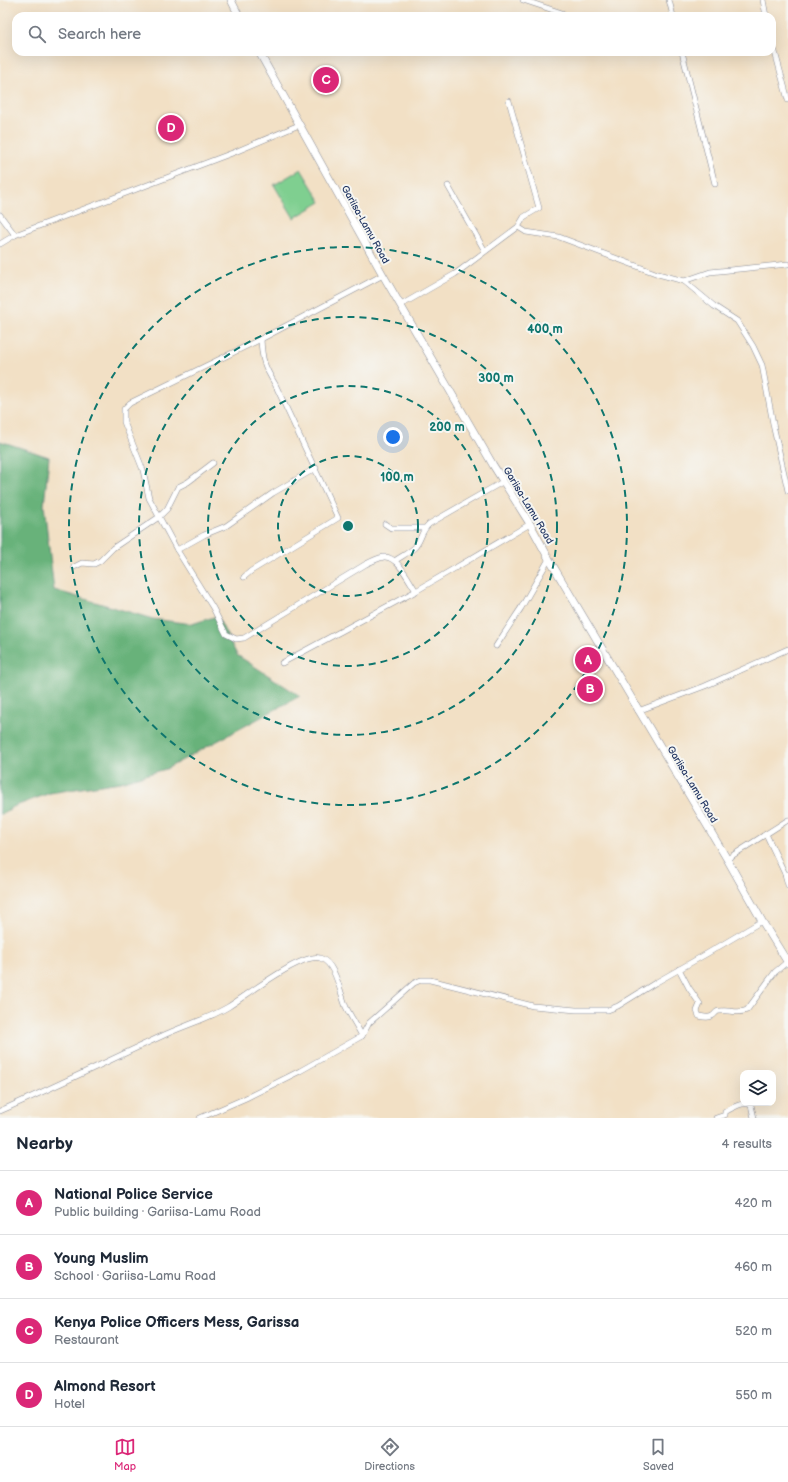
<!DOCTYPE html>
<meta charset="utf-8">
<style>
:root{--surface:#fff;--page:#f2f2f3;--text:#1f2937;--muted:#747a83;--line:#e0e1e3;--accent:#db2777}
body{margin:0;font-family:"Balsamiq Sans",sans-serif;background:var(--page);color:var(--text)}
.controls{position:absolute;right:12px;bottom:12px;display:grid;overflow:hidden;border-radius:8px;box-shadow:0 4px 16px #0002}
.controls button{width:36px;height:36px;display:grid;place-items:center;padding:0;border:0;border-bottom:1px solid var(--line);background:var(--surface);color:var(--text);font:20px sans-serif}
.you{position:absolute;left:393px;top:437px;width:14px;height:14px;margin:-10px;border:3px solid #fff;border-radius:50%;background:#1a73e8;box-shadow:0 0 0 6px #1a73e833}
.badge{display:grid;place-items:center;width:26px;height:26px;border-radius:50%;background:var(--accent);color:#fff;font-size:13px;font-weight:700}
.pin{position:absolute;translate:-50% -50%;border:2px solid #fff;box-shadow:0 1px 4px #0006}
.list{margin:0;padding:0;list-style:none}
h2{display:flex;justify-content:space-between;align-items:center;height:52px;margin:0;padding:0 16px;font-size:17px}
h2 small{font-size:13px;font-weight:400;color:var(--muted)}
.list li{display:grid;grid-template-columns:26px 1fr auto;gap:12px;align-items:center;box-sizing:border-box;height:64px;padding:0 16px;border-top:1px solid var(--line)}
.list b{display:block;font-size:15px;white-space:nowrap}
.list p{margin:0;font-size:13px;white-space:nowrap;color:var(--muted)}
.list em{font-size:13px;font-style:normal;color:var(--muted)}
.icon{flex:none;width:22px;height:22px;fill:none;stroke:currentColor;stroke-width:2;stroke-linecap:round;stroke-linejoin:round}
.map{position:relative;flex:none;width:788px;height:1118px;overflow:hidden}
.search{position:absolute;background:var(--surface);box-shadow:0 4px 16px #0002;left:12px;right:12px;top:12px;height:44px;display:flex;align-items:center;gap:10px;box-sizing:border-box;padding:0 14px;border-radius:12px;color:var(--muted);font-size:15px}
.sheet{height:308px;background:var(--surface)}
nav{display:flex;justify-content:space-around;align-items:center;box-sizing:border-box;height:56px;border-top:1px solid var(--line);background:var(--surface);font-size:11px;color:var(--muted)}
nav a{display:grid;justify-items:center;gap:2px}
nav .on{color:var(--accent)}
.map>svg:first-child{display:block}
.green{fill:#7fcf90;stroke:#4d7f77}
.forest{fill:#67b27a;stroke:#41706c}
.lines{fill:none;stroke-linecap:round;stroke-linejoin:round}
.street-casing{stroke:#868892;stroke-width:6}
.secondary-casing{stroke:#868892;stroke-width:8}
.street{stroke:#fff;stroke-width:5}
.secondary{stroke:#fff;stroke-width:7}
.ring{fill:none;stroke:#0f766e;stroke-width:2;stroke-dasharray:7 5}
.labels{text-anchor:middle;stroke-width:4;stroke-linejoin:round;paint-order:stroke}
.street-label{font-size:10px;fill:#1b2f5e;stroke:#f6f6f2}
.centre{fill:#0f766e;stroke:#f6f6f2;stroke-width:2}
.ring-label{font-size:12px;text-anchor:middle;font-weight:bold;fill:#0f766e;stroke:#f6f6f2;stroke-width:4;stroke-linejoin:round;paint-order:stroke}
</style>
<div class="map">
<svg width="788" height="1118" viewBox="0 0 788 1118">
<rect width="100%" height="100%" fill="#f6f6f2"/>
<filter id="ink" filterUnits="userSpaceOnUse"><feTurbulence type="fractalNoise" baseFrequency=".025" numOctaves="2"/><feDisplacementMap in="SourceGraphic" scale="8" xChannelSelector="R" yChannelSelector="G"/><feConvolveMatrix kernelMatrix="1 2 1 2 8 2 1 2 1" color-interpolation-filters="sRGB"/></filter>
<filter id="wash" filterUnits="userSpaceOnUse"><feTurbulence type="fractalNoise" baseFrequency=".012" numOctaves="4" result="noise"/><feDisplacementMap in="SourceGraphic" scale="16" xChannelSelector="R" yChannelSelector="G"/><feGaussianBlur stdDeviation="0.9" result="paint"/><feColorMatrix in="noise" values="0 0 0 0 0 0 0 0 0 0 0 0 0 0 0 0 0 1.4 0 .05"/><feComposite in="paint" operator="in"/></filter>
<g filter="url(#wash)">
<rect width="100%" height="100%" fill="#f2e0c5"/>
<!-- green -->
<path class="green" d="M301,169L321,202L294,218L274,185Z"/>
<!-- forest -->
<path class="forest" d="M0,441L49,457L44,505L54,590L153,619L192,624L217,616L237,655L300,696L166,769L120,782L50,793L13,807L0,815Z"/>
</g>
<g filter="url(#ink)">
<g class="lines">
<defs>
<g id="street">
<path d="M523,0L562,13"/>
<path d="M669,0L673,16"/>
<path d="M763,0L766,16"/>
<path d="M772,41L788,100"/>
<path d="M682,52L715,184"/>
<path d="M448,186L485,251"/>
<path d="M0,215L15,235"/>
<path d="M518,227L526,232L559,237L658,274L684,281L710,272L788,264"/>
<path d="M0,244L15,235L235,152L299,125"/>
<path d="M383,275L261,339L130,403L124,409V422L143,470L149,498L177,550L213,608L226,634L236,639L244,638L366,564C372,561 378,558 384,557C398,556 409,581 416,591L530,524"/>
<path d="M684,281L714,306L737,321L753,346L762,365L774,429L788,491"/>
<path d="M401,305L455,274L518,227L524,217L539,208L509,101"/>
<path d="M385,524L391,528H424"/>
<path d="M177,550L204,535L226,526L273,493L316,468"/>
<path d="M396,560C402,556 410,552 415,547C422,539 421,531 429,524L504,481"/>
<path d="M74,567L82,563L94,564L100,561L113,548L159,517L167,509L178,487L188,482L213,463"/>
<path d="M244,577L251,571L338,518L275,384C264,366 262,360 261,339"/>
<path d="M496,646L521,608L549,559"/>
<path d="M282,663L416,591"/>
<path d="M638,711L705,686L788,649"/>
<path d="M766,834L785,874H788"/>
<path d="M727,859L788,820"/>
<path d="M785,874L788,885"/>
<path d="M679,969L689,988L700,1004L697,1011L699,1016C703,1017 709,1018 712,1016C716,1014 715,1011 720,1011C730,1009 737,1015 747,1010L775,972L787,962"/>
<path d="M0,1111C54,1087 108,1061 162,1036C183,1026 208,1019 228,1007C246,996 301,953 320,958C336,963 340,993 346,1007C351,1017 357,1026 362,1036"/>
<path d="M200,1118L246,1098L300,1071L362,1036L369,1023L414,983L421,980H430L533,1006L576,1010H608L618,1006L655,983L708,953L762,921"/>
<path d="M716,1118L725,1115V1112C732,1108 743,1101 751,1105L754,1118"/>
</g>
<g id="secondary">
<path d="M231,0L239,16"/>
<path d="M259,52L383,275L493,465L530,524L549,559L727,859L762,921L788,963"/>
</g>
</defs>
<!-- street casing -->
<use href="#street" class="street-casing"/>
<!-- secondary casing -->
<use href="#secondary" class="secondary-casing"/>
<!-- street -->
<use href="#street" class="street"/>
<!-- secondary -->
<use href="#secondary" class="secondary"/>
</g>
</g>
<!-- distance rings -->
<g class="ring">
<circle cx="348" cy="526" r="70"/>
<circle cx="348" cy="526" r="140"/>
<circle cx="348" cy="526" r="209"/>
<circle cx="348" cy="526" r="279"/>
</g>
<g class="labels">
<!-- street labels -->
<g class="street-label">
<text transform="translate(366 224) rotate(61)" y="4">Gariisa-Lamu Road</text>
<text transform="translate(529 505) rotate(59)" y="4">Gariisa-Lamu Road</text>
<text transform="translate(693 784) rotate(59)" y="4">Gariisa-Lamu Road</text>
</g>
</g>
<circle cx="348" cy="526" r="6" class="centre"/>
<g class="ring-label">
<text x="545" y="333">400 m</text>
<text x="496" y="382">300 m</text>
<text x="447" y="431">200 m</text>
<text x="397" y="481">100 m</text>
</g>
</svg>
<div class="controls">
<button><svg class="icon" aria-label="layers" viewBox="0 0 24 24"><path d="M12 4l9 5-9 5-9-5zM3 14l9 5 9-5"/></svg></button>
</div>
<div class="you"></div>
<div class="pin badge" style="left:588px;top:660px">A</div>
<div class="pin badge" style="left:590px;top:689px">B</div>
<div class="pin badge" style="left:326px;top:80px">C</div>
<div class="pin badge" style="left:171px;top:128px">D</div>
<div class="search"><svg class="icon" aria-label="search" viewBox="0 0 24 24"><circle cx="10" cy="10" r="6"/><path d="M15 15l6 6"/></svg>Search here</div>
</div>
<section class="sheet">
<h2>Nearby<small>4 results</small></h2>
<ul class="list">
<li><span class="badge">A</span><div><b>National Police Service</b><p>Public building · Gariisa-Lamu Road</p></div><em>420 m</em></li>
<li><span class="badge">B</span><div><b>Young Muslim</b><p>School · Gariisa-Lamu Road</p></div><em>460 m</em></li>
<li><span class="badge">C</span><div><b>Kenya Police Officers Mess, Garissa</b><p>Restaurant</p></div><em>520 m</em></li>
<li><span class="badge">D</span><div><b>Almond Resort</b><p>Hotel</p></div><em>550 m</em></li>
</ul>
</section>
<nav>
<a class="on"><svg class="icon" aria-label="map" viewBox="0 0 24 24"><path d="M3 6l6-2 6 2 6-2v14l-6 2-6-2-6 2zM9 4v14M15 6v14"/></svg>Map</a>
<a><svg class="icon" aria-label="directions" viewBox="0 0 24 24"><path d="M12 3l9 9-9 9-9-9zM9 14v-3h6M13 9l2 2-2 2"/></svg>Directions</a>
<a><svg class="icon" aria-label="saved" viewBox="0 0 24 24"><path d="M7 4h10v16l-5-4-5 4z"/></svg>Saved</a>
</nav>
